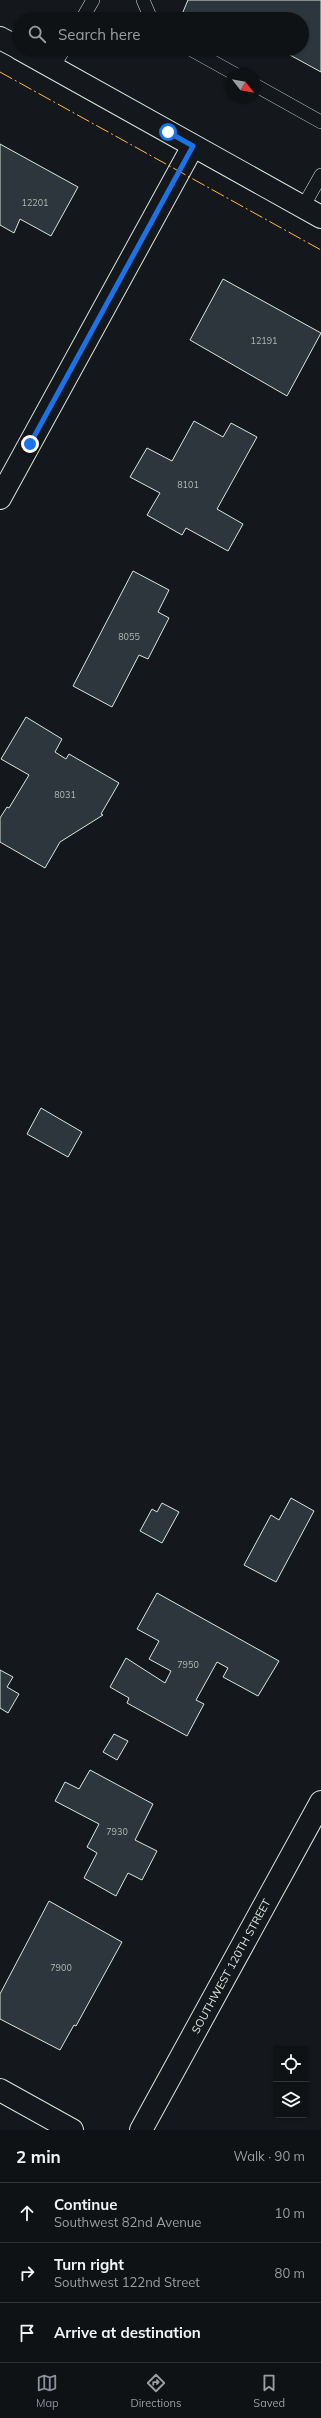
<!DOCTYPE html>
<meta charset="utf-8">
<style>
:root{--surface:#0f1215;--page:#1d2022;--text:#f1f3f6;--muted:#9b9ea0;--line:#2f3234;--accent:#8c9099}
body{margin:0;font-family:Mulish,sans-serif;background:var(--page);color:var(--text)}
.controls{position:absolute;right:12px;bottom:12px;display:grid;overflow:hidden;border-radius:4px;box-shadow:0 1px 3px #0004}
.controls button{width:36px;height:36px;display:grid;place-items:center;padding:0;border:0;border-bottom:1px solid var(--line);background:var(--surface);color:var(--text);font:20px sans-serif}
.compass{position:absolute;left:225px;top:68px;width:36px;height:36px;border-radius:50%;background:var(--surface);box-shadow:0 1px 3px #0004;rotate:121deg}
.stop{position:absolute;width:12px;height:12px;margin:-9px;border:3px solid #1a73e8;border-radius:50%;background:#fff}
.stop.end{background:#1a73e8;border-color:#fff;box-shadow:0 1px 4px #0008}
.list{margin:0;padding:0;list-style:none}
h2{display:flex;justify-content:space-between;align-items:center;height:52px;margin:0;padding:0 16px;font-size:17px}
h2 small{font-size:13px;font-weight:400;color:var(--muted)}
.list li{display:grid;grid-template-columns:26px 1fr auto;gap:12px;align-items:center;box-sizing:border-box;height:60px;padding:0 16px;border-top:1px solid var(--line)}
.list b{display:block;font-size:15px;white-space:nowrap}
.list p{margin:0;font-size:13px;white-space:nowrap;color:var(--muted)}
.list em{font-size:13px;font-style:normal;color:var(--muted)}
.icon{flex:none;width:22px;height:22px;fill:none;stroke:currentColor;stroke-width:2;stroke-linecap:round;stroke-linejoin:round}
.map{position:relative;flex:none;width:321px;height:2130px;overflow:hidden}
.search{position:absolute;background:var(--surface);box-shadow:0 1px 3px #0004;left:12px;right:12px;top:12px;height:44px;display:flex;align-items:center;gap:10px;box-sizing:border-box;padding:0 14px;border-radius:22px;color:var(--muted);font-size:15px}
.sheet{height:232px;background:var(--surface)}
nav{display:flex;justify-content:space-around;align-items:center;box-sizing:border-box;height:56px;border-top:1px solid var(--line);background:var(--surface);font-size:11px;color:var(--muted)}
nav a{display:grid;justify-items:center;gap:2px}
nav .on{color:var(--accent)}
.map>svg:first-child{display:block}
.building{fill:#2c363c;stroke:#d8e6dc}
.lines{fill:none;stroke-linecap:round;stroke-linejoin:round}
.service-casing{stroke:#d8e6dc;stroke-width:14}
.minor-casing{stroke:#d8e6dc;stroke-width:24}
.tertiary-casing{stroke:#d8e6dc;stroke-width:24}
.service{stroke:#14181c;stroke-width:13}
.minor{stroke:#14181c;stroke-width:22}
.tertiary{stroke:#14181c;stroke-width:22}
.power{stroke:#ffb74d;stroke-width:1;stroke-dasharray:14 3 2 3;stroke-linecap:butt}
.route{stroke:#1a73e8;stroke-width:5}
.labels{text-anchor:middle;stroke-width:3;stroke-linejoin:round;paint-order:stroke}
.number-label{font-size:9px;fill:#adbab4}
.street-label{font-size:11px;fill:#d8e6dc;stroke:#14181c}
</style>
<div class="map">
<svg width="321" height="2130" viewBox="0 0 321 2130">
<rect width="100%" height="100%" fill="#14181c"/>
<!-- building -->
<g class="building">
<path d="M188,0H321V72L279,49H302V19H180Z"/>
<path d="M0,144L78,187L51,236L20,219L14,233L0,225Z"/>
<path d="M223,279L321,333L287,396L190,340Z"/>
<path d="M194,421L223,437L231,423L257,437L217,509L243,524L228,551L186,528L182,535L147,515L160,493L130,477L147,448L172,461Z"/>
<path d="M133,571L169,590L158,612L169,618L148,659L139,655L112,707L73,686Z"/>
<path d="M26,717L62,739L55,752L66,759L69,754L119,783L101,814L103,815L60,842L45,868L0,842V818L7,807L9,808L29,775L1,759Z"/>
<path d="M41,1108L82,1132L68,1157L27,1134Z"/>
<path d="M291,1498L314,1511L276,1582L244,1565L271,1515L279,1520Z"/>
<path d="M162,1503L179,1512L162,1543L140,1531L152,1509L157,1512Z"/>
<path d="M157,1593L279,1661L258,1696L223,1677L228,1668L217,1662L196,1700L204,1704L187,1736L127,1703L129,1698L110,1687L126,1658L165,1683L171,1671L149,1659L159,1641L137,1629Z"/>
<path d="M0,1670L13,1677L7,1687L19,1694L8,1713L0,1708Z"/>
<path d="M114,1734L128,1741L117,1760L103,1752Z"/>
<path d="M90,1770L153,1804L135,1840L157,1851L142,1880L128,1873L116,1896L84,1878L97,1853L87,1847L99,1824L55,1801L65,1782L79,1789Z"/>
<path d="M49,1901L122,1942L76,2026L74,2025L60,2050L0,2019V1994Z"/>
</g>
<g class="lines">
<defs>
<g id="service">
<path d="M143,0L151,19"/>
<path d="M82,19L93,0"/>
<path d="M190,49L235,74"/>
<path d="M53,67L64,49"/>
<path d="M255,85L321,122"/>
<path d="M303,207L321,175"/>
</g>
<g id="minor">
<path d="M0,498L193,146"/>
<path d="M0,2090L72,2130"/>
</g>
<g id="tertiary">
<path d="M0,38L19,48"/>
<path d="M20,49L321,217"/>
<path id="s1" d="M141,2130L321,1802"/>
</g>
</defs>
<!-- service casing -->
<use href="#service" class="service-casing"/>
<!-- minor casing -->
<use href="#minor" class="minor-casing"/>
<!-- tertiary casing -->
<use href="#tertiary" class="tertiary-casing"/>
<!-- service -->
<use href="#service" class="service"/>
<!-- minor -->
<use href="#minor" class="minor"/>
<!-- tertiary -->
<use href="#tertiary" class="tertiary"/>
<!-- power -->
<path class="power" d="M0,72L321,250"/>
</g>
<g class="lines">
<!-- route -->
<path class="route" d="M30,444L193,146L168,132"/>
</g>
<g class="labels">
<!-- number labels -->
<g class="number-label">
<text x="35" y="206">12201</text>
<text x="264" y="344">12191</text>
<text x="188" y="488">8101</text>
<text x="129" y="640">8055</text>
<text x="65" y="798">8031</text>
<text x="188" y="1668">7950</text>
<text x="117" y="1835">7930</text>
<text x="61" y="1971">7900</text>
</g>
<!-- street labels -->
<g class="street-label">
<text dy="4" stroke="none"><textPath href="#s1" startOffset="187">SOUTHWEST 120TH STREET</textPath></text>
</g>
</g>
</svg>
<div class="controls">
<button><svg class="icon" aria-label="locate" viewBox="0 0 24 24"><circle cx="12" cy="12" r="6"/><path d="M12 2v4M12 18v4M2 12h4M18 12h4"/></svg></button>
<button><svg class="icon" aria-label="layers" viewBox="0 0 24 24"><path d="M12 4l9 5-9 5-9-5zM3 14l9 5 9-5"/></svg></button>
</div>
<svg class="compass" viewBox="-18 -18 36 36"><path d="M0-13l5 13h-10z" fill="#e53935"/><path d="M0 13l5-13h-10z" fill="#9b9ea0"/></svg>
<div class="stop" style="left:168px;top:132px"></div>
<div class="stop end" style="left:30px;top:444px"></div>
<div class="search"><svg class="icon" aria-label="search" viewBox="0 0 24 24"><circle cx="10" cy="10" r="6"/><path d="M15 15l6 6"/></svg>Search here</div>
</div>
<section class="sheet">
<h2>2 min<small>Walk · 90 m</small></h2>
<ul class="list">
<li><svg class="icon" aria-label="ahead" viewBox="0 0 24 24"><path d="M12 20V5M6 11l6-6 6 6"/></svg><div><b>Continue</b><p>Southwest 82nd Avenue</p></div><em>10 m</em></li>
<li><svg class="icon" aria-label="right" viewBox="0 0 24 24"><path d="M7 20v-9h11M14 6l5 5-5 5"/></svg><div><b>Turn right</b><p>Southwest 122nd Street</p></div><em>80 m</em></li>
<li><svg class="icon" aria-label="arrive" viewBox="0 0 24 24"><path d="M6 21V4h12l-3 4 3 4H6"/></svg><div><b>Arrive at destination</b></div></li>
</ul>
</section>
<nav>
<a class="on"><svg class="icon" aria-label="map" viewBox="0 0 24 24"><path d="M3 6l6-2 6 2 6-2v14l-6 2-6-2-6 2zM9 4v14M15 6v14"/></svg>Map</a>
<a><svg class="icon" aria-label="directions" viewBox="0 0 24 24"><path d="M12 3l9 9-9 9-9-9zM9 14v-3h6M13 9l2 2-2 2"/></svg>Directions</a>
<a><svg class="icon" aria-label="saved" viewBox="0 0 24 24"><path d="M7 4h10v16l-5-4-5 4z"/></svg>Saved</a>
</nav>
